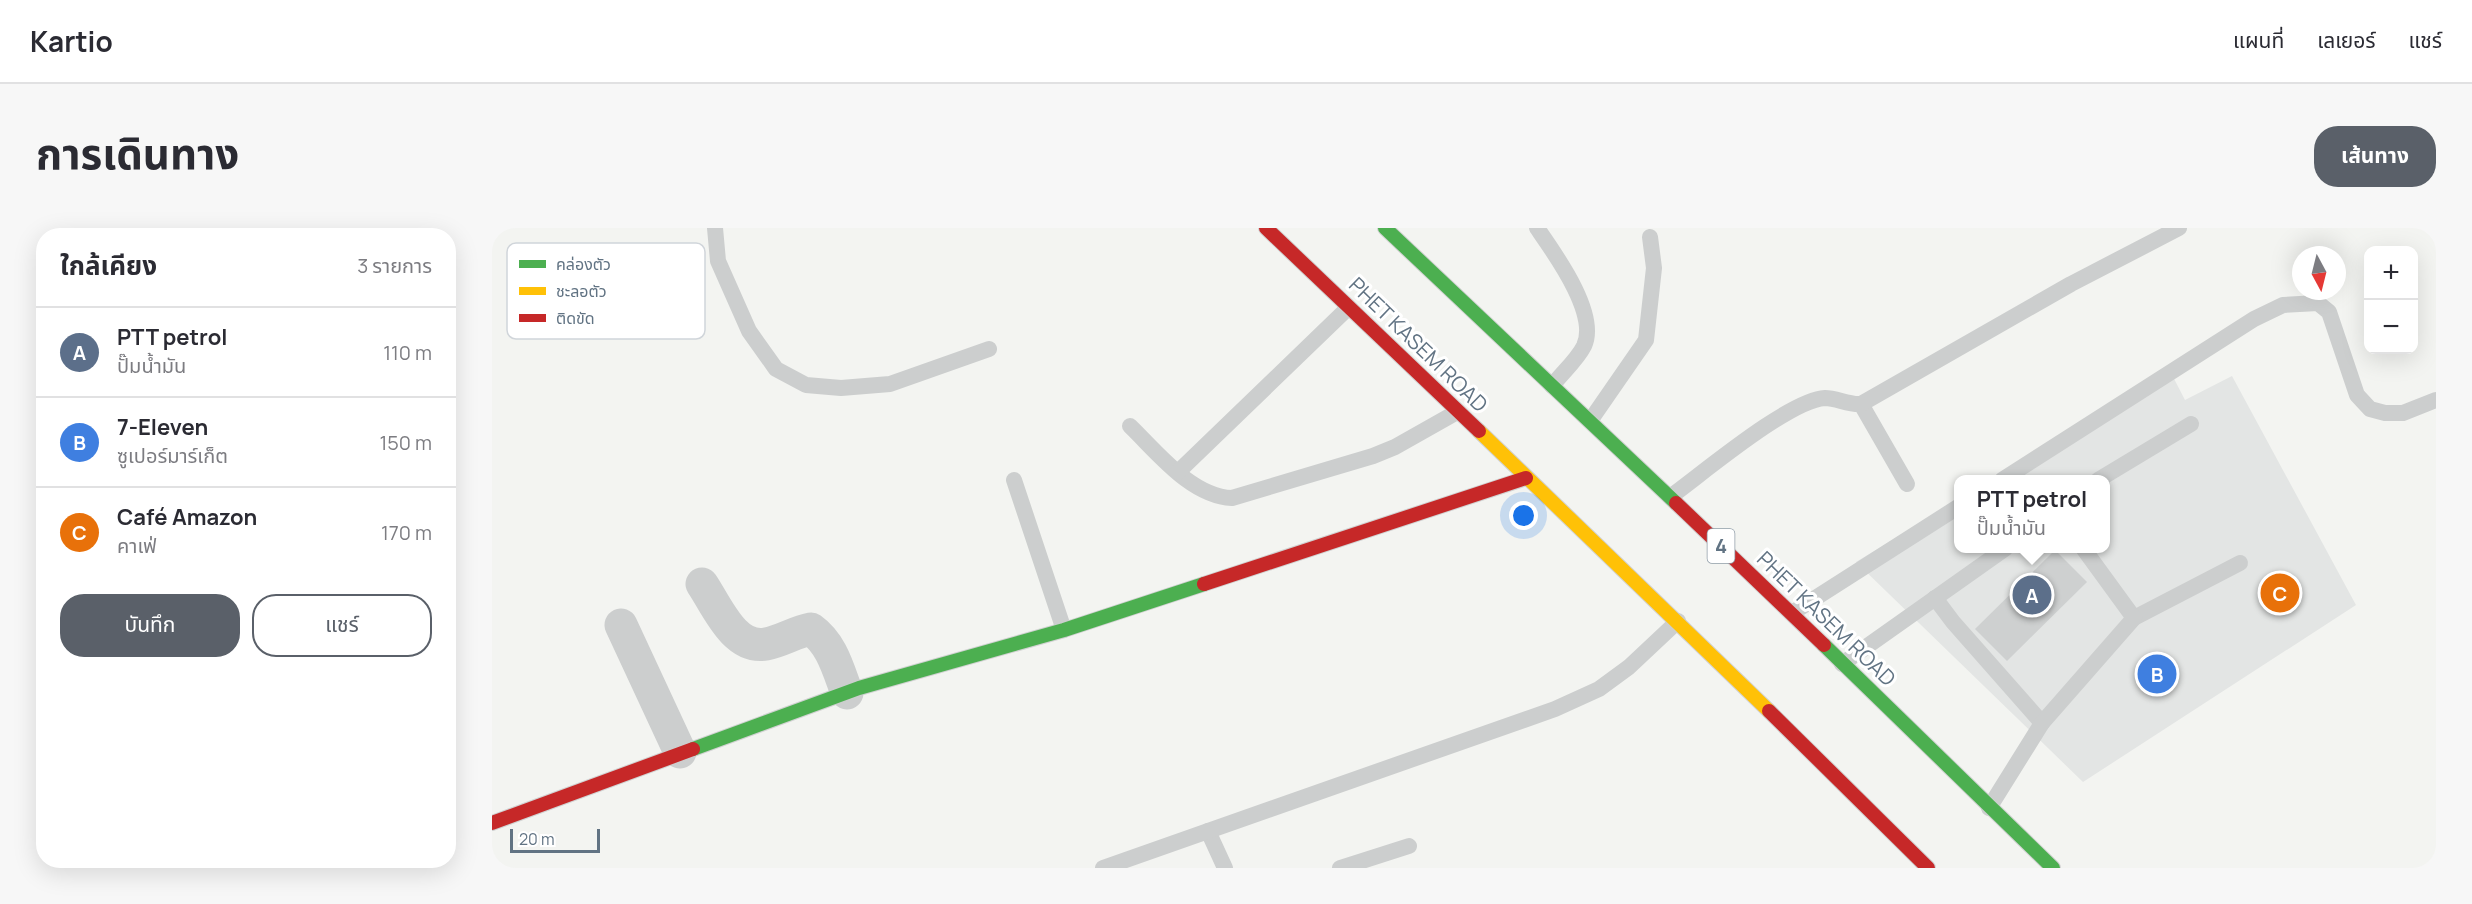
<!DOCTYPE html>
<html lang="th">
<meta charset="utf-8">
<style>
:root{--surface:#fff;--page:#f7f7f7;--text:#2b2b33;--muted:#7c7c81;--line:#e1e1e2;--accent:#5a6069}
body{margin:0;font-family:Manrope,"Noto Sans Thai",sans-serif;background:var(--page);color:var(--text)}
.controls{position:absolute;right:18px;top:18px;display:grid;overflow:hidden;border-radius:12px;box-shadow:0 6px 24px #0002}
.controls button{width:54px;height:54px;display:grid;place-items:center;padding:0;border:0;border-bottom:2px solid var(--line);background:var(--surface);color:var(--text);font:30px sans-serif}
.compass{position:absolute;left:1800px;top:18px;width:54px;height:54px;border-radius:50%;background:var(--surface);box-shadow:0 6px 24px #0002;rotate:173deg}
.scale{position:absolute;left:18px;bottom:15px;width:90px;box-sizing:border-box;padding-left:6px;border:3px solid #617383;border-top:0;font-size:16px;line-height:21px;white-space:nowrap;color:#617383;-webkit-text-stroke:4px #fff;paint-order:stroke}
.you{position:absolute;left:1032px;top:288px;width:21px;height:21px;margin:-15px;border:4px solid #fff;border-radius:50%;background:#1a73e8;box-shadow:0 0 0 9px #1a73e833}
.badge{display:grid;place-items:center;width:39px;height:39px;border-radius:50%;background:var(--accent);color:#fff;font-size:20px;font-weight:700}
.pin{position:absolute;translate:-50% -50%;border:3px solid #fff;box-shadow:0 2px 6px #0006}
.popup{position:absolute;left:1462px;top:247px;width:156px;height:78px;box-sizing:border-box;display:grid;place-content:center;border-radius:12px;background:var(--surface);filter:drop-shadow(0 2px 4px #0005);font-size:20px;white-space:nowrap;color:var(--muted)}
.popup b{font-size:22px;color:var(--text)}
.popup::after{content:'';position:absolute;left:50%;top:100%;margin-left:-12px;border:12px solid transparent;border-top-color:var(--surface)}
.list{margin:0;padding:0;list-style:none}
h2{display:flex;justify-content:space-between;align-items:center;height:78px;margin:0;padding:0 24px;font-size:26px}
h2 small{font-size:20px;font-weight:400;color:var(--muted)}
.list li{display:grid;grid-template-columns:39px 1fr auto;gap:18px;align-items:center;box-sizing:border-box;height:90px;padding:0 24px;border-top:2px solid var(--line)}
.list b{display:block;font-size:22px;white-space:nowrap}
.list p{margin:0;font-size:20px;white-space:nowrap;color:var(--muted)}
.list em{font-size:20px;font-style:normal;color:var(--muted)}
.actions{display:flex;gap:12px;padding:18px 24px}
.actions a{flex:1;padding:14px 0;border:2px solid var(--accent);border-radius:24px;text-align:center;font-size:21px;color:var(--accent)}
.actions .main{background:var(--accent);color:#fff}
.map{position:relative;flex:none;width:1944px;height:640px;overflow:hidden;border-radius:24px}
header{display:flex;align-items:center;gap:36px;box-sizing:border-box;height:84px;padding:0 30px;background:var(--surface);border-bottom:2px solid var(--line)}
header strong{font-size:28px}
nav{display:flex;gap:33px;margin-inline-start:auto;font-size:21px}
.intro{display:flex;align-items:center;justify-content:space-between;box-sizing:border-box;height:144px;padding:0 36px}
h1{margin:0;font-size:42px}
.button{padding:15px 27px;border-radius:24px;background:var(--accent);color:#fff;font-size:21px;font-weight:700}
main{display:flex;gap:36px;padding:0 36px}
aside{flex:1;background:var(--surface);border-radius:24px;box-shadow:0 6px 24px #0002}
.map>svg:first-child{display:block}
.built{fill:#e3e5e4}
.building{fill:#ced0d0}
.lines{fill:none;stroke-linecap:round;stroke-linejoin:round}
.fast-casing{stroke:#d1d2d2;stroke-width:16}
.slow-casing{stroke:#d1d2d2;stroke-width:16}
.jam-casing{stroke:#d1d2d2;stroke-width:16}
.lane{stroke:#cccece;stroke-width:16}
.street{stroke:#cccece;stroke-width:33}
.fast{stroke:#4caf50;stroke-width:14}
.slow{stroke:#ffc107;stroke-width:14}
.jam{stroke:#c62828;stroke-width:14}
.labels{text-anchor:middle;stroke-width:6;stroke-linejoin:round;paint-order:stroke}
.shield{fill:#fff;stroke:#909da8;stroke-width:1.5}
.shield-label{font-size:20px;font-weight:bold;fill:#617383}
.street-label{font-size:21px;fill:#617383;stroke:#fff}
.key{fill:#fff;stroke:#d0d5da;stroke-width:1.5}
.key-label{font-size:16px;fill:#617383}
</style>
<header>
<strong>Kartio</strong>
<nav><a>แผนที่</a><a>เลเยอร์</a><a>แชร์</a></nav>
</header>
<div class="intro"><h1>การเดินทาง</h1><a class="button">เส้นทาง</a></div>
<main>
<aside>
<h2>ใกล้เคียง<small>3 รายการ</small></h2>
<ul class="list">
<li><span class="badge" style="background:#5c6f8a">A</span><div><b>PTT petrol</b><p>ปั๊มน้ำมัน</p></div><em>110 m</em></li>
<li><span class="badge" style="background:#3f7fe0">B</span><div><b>7-Eleven</b><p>ซูเปอร์มาร์เก็ต</p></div><em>150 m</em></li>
<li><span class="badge" style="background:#e8710a">C</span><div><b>Café Amazon</b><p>คาเฟ่</p></div><em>170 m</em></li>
</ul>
<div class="actions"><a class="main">บันทึก</a><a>แชร์</a></div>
</aside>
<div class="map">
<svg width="1944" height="640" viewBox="0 0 1944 640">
<rect width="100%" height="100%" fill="#f3f4f1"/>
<!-- built -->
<path class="built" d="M1678,143L1693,172L1740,148L1864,377L1591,554L1364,334L1466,272V320H1614V252L1500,251Z"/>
<!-- building -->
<path class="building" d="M1563,322L1595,354L1515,433L1483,401Z"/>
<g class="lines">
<defs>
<g id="fast">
<path d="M893,0L1184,275"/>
<path d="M1332,417L1561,640"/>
<path d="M201,521L367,460L572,402L712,356"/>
</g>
<path id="slow" d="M987,203L1277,483"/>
<g id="jam">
<path d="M774,0L987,203"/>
<path d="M1184,275L1332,417"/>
<path d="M712,356L1034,250"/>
<path d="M1277,483L1436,640"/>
<path d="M0,595L201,521"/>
</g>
</defs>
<!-- fast casing -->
<use href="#fast" class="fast-casing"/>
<!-- slow casing -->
<use href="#slow" class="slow-casing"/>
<!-- jam casing -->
<use href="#jam" class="jam-casing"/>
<!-- lane -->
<g class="lane">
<path d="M223,0L226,33L257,103L284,141L314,157L349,160L398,156L497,121"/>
<path d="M1045,0C1063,26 1107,86 1092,118C1085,132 1070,145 1060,158"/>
<path d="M1369,176L1415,256"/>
<path d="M1098,193L1154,112L1162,40L1158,9"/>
<path d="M638,198C666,225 699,268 740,270L881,228L903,219L965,184"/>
<path d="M686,244L856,80"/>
<path d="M522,252L572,402"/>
<path d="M1510,252L1762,91L1791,77L1826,75L1837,84L1865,167L1878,181L1893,185H1911L1944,172"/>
<path d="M1606,252L1699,196"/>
<path d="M1178,269C1210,246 1297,172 1333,170C1345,170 1356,177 1369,176L1579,56L1687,0"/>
<path d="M1443,370L1461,394L1550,495"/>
<path d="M1300,385L1466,279"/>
<path d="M1642,390L1748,335"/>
<path d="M1350,436L1514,320"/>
<path d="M1497,580L1550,495L1642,390L1591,320"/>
<path d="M716,603L733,640"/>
<path d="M611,640L1063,481L1107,461L1137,439L1186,393"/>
<path d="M848,640L917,618"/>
</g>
<!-- street -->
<g class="street">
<path d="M210,356C225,378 242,422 274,416C290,413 303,404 319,401C340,416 346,441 355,465"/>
<path d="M129,397L188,524"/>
</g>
<!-- fast -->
<use href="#fast" class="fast"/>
<!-- slow -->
<use href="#slow" class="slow"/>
<!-- jam -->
<use href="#jam" class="jam"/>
</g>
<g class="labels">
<!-- shield labels -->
<rect class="shield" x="1215.5" y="301" width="27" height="34" rx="4.5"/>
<g class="shield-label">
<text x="1229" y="325">4</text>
</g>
<!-- street labels -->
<g class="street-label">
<text transform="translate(926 117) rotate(44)" y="7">PHET KASEM ROAD</text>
<text transform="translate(1334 391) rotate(44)" y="7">PHET KASEM ROAD</text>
</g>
</g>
<!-- legend -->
<rect x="15" y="15" width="198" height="96" rx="9" class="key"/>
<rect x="27" y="32" width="27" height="8" fill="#4caf50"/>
<rect x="27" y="59" width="27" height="8" fill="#ffc107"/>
<rect x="27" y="86" width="27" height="8" fill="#c62828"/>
<g class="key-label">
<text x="64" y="42">คล่องตัว</text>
<text x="64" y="69">ชะลอตัว</text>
<text x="64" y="96">ติดขัด</text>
</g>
</svg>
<div class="controls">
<button>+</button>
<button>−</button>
</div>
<svg class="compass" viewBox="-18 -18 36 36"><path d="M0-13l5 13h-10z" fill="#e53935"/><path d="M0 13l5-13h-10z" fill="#7c7c81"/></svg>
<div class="scale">20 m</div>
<div class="you"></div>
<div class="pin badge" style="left:1540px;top:367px;background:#5c6f8a">A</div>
<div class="popup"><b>PTT petrol</b>ปั๊มน้ำมัน</div>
<div class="pin badge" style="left:1665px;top:446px;background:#3f7fe0">B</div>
<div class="pin badge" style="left:1788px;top:365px;background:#e8710a">C</div>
</div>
</main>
